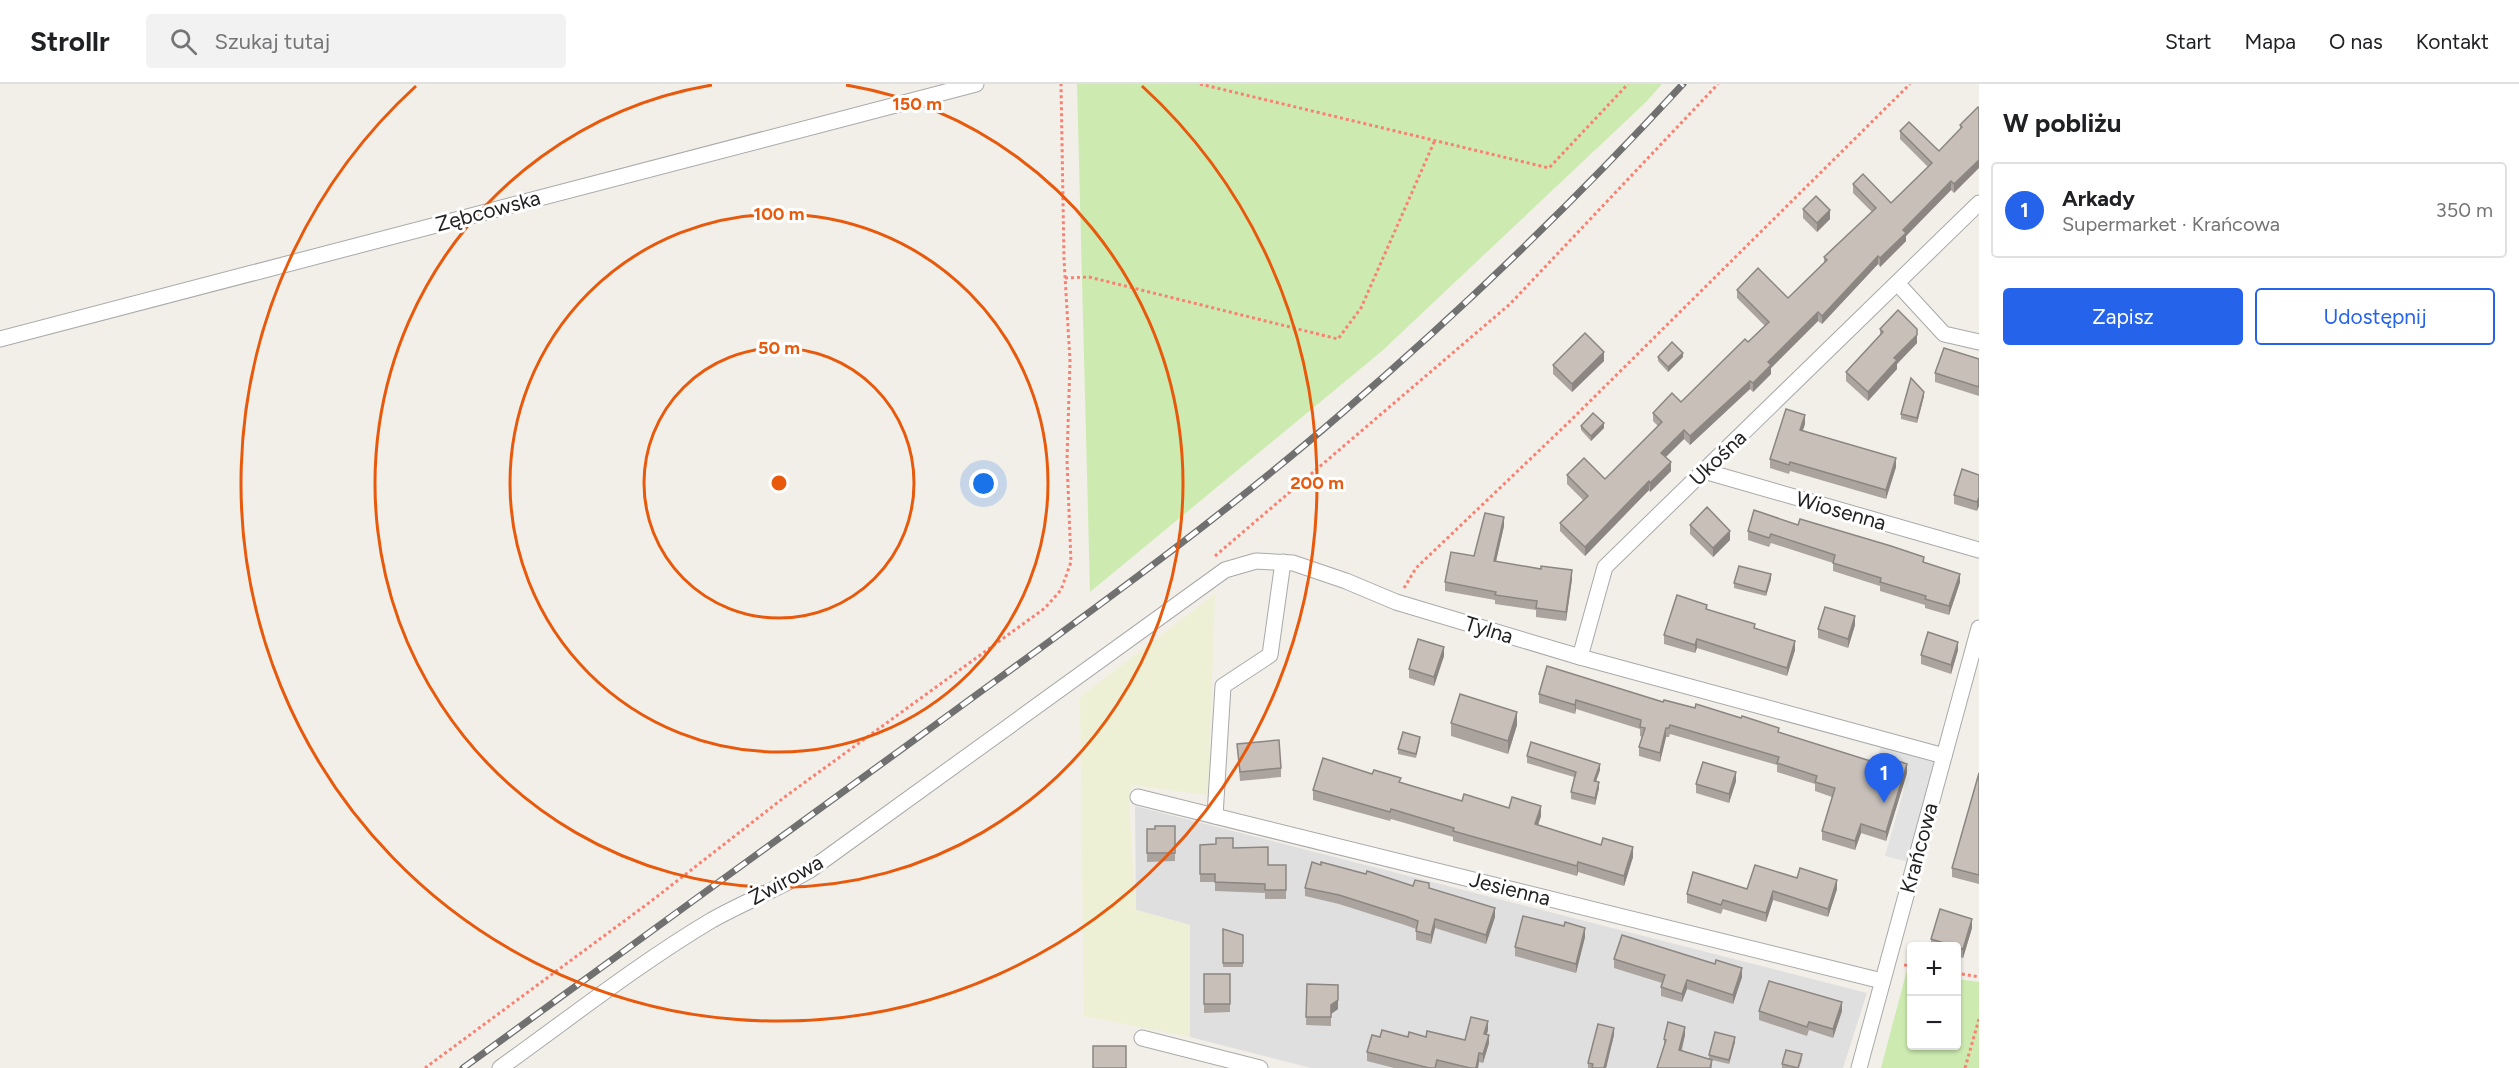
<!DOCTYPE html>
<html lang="pl">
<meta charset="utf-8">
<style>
:root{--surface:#fff;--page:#f2f2f2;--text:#202124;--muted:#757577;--line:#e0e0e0;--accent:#2563eb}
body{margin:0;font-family:Figtree,sans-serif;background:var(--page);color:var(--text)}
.controls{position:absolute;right:18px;bottom:18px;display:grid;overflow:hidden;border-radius:6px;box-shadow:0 2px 4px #0004}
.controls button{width:54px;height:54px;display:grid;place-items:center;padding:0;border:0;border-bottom:2px solid var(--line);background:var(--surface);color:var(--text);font:30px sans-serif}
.you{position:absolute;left:984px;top:400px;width:21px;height:21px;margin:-15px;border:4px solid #fff;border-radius:50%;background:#1a73e8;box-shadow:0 0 0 9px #1a73e833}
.badge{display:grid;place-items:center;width:39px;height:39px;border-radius:50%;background:var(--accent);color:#fff;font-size:20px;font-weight:700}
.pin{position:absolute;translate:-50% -50px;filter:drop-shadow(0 2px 3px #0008)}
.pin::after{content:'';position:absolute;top:32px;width:21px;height:18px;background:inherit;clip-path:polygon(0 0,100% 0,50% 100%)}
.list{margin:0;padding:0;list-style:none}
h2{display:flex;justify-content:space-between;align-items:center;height:78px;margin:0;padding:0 24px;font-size:26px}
h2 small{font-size:20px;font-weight:400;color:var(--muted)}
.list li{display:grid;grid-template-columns:39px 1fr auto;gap:18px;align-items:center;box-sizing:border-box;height:96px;margin:0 12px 12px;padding:0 12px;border:2px solid var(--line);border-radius:6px}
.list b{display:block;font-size:22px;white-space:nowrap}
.list p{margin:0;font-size:20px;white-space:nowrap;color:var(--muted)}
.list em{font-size:20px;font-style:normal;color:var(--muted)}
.actions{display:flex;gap:12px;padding:18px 24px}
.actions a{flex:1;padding:14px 0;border:2px solid var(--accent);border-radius:6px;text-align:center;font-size:21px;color:var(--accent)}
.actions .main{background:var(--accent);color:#fff}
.icon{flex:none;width:33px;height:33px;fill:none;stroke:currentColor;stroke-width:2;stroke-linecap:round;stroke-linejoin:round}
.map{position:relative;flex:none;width:1979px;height:984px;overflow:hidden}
header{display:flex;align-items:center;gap:36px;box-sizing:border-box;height:84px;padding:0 30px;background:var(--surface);border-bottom:2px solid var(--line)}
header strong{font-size:28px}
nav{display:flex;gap:33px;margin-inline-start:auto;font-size:21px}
.search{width:420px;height:54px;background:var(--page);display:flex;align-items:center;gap:15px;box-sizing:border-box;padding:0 21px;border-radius:6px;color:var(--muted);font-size:22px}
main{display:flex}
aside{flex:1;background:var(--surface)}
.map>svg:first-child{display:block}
.residential{fill:#e0dfdf}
.farmland{fill:#eef0d5}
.grass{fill:#cdebb0}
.parking{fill:#e2e2e2}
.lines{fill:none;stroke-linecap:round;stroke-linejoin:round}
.minor-casing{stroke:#a9a9a9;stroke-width:17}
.path{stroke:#fa8072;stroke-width:3;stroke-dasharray:3 3;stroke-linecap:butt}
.minor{stroke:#fff;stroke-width:15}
.rail-casing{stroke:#707070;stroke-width:7}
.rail{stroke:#fff;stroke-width:4.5;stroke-dasharray:14;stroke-linecap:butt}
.wall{fill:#aba49e}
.shaded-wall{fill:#8b8681}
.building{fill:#c7bfb8;stroke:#8b8681;stroke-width:1.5}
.ring{fill:none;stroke:#e8590c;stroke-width:3}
.labels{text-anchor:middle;stroke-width:6;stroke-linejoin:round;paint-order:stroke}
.street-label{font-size:21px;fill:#222;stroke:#fff}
.centre{fill:#e8590c;stroke:#fff;stroke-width:3}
.ring-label{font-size:18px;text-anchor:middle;font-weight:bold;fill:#e8590c;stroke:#fff;stroke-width:6;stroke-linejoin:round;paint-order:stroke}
</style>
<header>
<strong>Strollr</strong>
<div class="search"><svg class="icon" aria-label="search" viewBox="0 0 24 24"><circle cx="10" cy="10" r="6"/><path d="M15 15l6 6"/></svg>Szukaj tutaj</div>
<nav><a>Start</a><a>Mapa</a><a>O nas</a><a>Kontakt</a></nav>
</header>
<main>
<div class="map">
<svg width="1979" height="984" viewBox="0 0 1979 984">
<rect width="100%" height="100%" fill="#f2efe9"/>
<!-- residential -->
<path class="residential" d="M1135,722L1867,909L1843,984H1311L1190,953V841L1136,826Z"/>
<!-- farmland -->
<path class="farmland" d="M1215,510L1208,711L1131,701L1129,721L1136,826L1190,841V953L1084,932L1080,613Z"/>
<!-- grass -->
<g class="grass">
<path d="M1077,0H1662L1647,17L1382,267L1090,508Z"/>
<path d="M1907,886L1911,887L1912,962H1956L1957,895L1979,898V984H1881Z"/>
</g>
<!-- parking -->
<path class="parking" d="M1882,657L1942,673L1913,779L1885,772L1909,688L1877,678Z"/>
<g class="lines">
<defs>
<g id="minor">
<path d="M1897,199L1944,250L1979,258"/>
<path d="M0,255L976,0"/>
<path d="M1704,387L1979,466"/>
<path d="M1580,573L1605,483L1979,119"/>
<path d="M1138,713L1882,897"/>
<path d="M1215,732L1223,602L1270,571L1283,478"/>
<path d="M1142,954L1260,984"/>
<path d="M500,984C570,934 638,880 712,836C744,818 778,805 810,786L1225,486L1256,477L1293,479L1346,497L1396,518L1580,573L1944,672"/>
<path d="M1859,984L1979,544"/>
</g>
</defs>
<!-- minor casing -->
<use href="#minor" class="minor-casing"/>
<!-- path -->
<g class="path">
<path d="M1200,0L1549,84L1628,0"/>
<path d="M1065,194L1089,193L1338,255L1361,224L1435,56"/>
<path d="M1215,472L1510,220L1718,0"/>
<path d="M1404,504L1416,484L1568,339L1910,0"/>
<path d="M1904,881L1912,882"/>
<path d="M1956,889L1979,893"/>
<path d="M425,984L650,818L786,712L1045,524L1061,506L1071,478L1067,376L1070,277L1064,175L1061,0"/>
<path d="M1965,984L1979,935"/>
</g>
<!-- minor -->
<use href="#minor" class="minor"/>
<defs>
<path id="rail" d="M463,984C620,870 778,755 935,641C1073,540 1213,441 1342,329C1462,226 1576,116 1683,0"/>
</defs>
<!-- rail casing -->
<use href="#rail" class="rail-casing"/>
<!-- rail -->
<use href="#rail" class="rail"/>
</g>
<!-- wall -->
<g class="wall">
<path d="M1978,23L1954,109L1951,106L1906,152V157L1880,183L1878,180L1822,240L1818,237L1771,284V290L1753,308L1750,305L1690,361L1684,355L1665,373L1671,387L1650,408L1649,406L1585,472L1560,447V439L1583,416L1567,400V391L1605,395L1658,342L1653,337V329L1681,318L1748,258L1765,242L1737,214V206L1788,214L1824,179V173L1872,128L1853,109V100L1891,119L1928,83L1900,55V47L1939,67L1960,46V41Z"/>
<path d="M1803,125L1830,135L1817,148L1803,134Z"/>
<path d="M1880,245L1917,259L1897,280V285L1868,317L1846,297V288L1880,251Z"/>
<path d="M1658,273H1683L1668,288L1658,277Z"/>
<path d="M1979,275V312L1935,298V289Z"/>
<path d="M1604,277L1572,308L1553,290V281Z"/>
<path d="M1924,312L1917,339L1901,335V330Z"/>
<path d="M1805,340L1803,346L1896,383L1886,415L1790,387L1789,390L1770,384V375Z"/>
<path d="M1581,342L1604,344L1591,357L1581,346Z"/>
<path d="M1979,391L1977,427L1954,420V411Z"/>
<path d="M1690,441L1730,456L1713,473L1690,450Z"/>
<path d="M1798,441L1924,479L1960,498L1949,531L1925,524V521L1880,507V502L1833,487V479L1771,459L1769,463L1748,456V447Z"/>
<path d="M1504,442L1496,477L1572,495L1566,537L1536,533V526L1495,520V516L1445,507V498L1474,472Z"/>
<path d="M1771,495L1766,512L1734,504V499Z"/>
<path d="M1707,526L1755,544L1795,566L1787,592L1697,564L1695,569L1664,560V551Z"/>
<path d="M1855,541L1848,564L1818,554V545Z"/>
<path d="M1958,566L1951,590L1921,580V571Z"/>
<path d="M1444,572L1434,602L1409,594V585Z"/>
<path d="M1539,610L1663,618L1779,648L1907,689L1886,757L1861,749L1855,766L1822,756V747L1832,713L1815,707V700L1777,688V681L1670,650L1669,653H1666L1660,678L1639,672V663L1642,653L1640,652V645L1576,625L1575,630L1539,619Z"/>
<path d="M1451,639L1517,641L1508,670L1451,652Z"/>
<path d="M1420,657L1416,674L1398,670V665Z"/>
<path d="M1237,660L1281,684V693L1240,697Z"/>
<path d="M1527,672L1600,686L1596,697L1599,704L1595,721L1571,715V708L1574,693L1527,679Z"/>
<path d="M1979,689V800L1952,793V784Z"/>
<path d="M1372,690L1462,717L1509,724L1541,732L1538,741L1633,773L1624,802L1578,788L1577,792L1453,757V753L1391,735L1390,737L1313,716V706Z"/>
<path d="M1736,697L1729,719L1696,709V700Z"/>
<path d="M1175,742V777L1147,778V745H1155Z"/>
<path d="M1200,761L1233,764L1268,781H1286V815H1265V809L1215,807V798H1200Z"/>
<path d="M1797,794L1837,805L1828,833L1773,816L1766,838L1723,825L1721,830L1687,819V810L1747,805Z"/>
<path d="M1413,802L1429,804L1495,833L1486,860L1435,844L1431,860L1416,856V845L1405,841L1339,820L1305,812V804Z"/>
<path d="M1972,844L1963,874L1956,872V862H1931V855Z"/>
<path d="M1223,845L1243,851V883H1223Z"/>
<path d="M1585,853L1576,889L1515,872V863Z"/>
<path d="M1614,875L1742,893L1733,920L1687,905L1682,918L1661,912V903L1662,899L1614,884Z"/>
<path d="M1204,890H1230V928L1204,929Z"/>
<path d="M1307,900L1338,925L1331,930V942L1306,941Z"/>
<path d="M1759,927H1842L1833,954L1809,946L1807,952L1759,936Z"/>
<path d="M1488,946L1487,950L1489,959L1483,979L1479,978L1478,984H1394L1367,977V968L1380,953H1426L1465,956Z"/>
<path d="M1614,951L1606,984H1588V979Z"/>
<path d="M1685,951L1682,966L1709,975V971L1735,958L1729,980L1712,976V984L1664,964V955Z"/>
<path d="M1802,975L1799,984H1782V980Z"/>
</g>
<!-- shaded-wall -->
<g class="shaded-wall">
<path d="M1979,76V84L1954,109V100Z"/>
<path d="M1951,97V106L1906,152V157L1880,183V174L1903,146Z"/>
<path d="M1830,126V135L1817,148V139Z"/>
<path d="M1878,172V180L1822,240V232Z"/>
<path d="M1818,228V237L1771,284V290L1753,308V299L1768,278Z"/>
<path d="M1917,251V259L1897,280V285L1868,317V308L1894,274Z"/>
<path d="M1604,268V277L1572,308V300Z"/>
<path d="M1683,269V273L1668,288V283Z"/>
<path d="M1750,297V305L1690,361V352Z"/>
<path d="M1924,308V312L1917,339V334Z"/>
<path d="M1805,331V340L1800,354V346Z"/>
<path d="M1604,339V344L1591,357V352Z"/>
<path d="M1684,346V355L1661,378V369Z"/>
<path d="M1896,374V383L1886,415V406Z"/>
<path d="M1671,378V387L1650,408V399Z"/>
<path d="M1649,397V406L1585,472V463Z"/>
<path d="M1979,413V422L1977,427V418Z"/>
<path d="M1504,433V442L1494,486V477Z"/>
<path d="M1730,447V456L1713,473V464Z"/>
<path d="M1572,486V495L1566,537V528Z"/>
<path d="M1771,490V495L1766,512V508Z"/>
<path d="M1960,490V498L1949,531V522Z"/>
<path d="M1855,532V541L1848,564V555Z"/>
<path d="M1697,555V564L1695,569V561Z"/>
<path d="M1795,557V566L1787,592V584Z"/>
<path d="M1958,558V566L1951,590V581Z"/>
<path d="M1444,563V572L1434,602V593Z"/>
<path d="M1576,616V625L1575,630V621Z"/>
<path d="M1517,628V641L1508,670V657Z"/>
<path d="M1666,644V653L1660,678V669Z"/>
<path d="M1600,680V686L1594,703V697Z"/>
<path d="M1907,680V689L1886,757V748Z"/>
<path d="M1736,688V697L1729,719V710Z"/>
<path d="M1599,698V704L1595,721V714Z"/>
<path d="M1541,722V732L1535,750V740Z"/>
<path d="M1861,740V749L1855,766V757Z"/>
<path d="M1633,763V773L1624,802V792Z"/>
<path d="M1578,778V788L1577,792V782Z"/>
<path d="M1837,796V805L1828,833V825Z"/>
<path d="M1773,807V816L1766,838V829Z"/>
<path d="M1495,824V833L1486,860V851Z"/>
<path d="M1435,835V844L1431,860V851Z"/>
<path d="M1972,835V844L1963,874V865Z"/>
<path d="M1585,844V853L1576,889V880Z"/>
<path d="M1742,884V893L1733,920V911Z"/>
<path d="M1687,896V905L1682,918V910Z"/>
<path d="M1338,916V925L1331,930V921Z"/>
<path d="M1842,918V927L1833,954V945Z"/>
<path d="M1488,937V946L1484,959V950Z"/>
<path d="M1685,943V951L1679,974V966Z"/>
<path d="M1614,944V951L1606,984H1604Z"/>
<path d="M1489,951V959L1483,979V970Z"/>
<path d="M1735,953V958L1729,980V976Z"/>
<path d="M1479,969V978L1478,984H1476Z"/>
</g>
<!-- building -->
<g class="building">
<path d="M1978,23L1979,24V76L1954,100L1951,97L1903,146L1906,149L1880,174L1878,172L1822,232L1818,228L1768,278L1771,281L1753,299L1750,297L1690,352L1684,346L1661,369L1671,378L1650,399L1649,397L1585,463L1560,439L1588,412L1567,391L1584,374L1605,395L1662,338L1653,329L1672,309L1681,318L1745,255L1748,258L1769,238L1737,206L1758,184L1788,214L1827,176L1824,173L1876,124L1853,100L1863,90L1891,119L1932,79L1900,47L1909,38L1939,67L1962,43L1960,41Z"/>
<path d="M1816,112L1830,126L1817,139L1803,125Z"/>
<path d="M1898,226L1917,245V251L1894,274L1897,276L1868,308L1846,288L1883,248L1880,245Z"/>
<path d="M1585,249L1604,268L1572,300L1553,281Z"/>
<path d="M1672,258L1683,269L1668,283L1658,273Z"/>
<path d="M1944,264L1979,275V303L1935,289Z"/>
<path d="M1911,294L1924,308L1917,334L1901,330Z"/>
<path d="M1786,325L1805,331L1800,346L1896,374L1886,406L1790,378L1789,381L1770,375Z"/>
<path d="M1593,329L1604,339L1591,352L1581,342Z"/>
<path d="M1962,385L1979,391V413L1977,418L1954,411Z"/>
<path d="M1707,423L1730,447L1713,464L1690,441Z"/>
<path d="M1754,426L1798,441L1800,435L1891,462L1924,473L1923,478L1960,490L1949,522L1925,515L1926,512L1880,498L1881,494L1833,479L1835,471L1771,450L1769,454L1748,447Z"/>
<path d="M1485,429L1504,433L1494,477L1541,485V482L1572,486L1566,528L1536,524L1537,517L1495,511L1496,508L1445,498L1451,468L1474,472Z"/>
<path d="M1739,482L1771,490L1766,508L1734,499Z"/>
<path d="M1677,511L1707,521L1706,525L1755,540L1754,544L1795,557L1787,584L1697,555L1695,561L1664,551Z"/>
<path d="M1825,523L1855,532L1848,555L1818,545Z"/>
<path d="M1928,548L1958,558L1951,581L1921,571Z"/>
<path d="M1418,555L1444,563L1434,593L1409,585Z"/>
<path d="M1547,582L1663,618L1664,616L1695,624L1696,620L1741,634L1742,632L1779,644L1778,648L1880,680L1883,672L1907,680L1886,748L1861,740L1855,757L1822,747L1835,704L1815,698L1817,692L1777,679L1779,673L1670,641L1669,644H1666L1660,669L1639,663L1645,644L1640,643L1641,636L1576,616L1575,621L1539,610Z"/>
<path d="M1460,610L1517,628L1508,657L1451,639Z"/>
<path d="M1403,648L1420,653L1416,670L1398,665Z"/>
<path d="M1279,656L1281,684L1240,688L1237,660Z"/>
<path d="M1531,658L1600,680L1594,697L1599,698L1595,714L1571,708L1576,688L1527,672Z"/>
<path d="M1323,674L1372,690L1374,686L1401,694L1399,698L1462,717L1464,710L1509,724L1512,713L1541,722L1535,740L1601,761L1603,754L1633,763L1624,792L1578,778L1577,782L1453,747L1454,744L1391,725L1390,728L1313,706Z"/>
<path d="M1703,678L1736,688L1729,710L1696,700Z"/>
<path d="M1979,689V791L1952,784Z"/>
<path d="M1155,742H1175V769H1147V745H1155Z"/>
<path d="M1216,754H1233V764L1268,763V781H1286V806H1265V800L1215,798V790H1200V761L1216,760Z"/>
<path d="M1312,778L1321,781V778L1366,790L1367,787L1413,802L1415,796L1429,799V804L1495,824L1486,851L1435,835L1431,851L1416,847L1418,837L1405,832L1339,811L1305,804Z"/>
<path d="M1755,781L1797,794L1800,784L1837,796L1828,825L1773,807L1766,829L1723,816L1721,821L1687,810L1693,788L1747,805Z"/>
<path d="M1940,825L1972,835L1963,865L1931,855Z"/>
<path d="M1523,832L1564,842L1565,838L1585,844L1576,880L1515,863Z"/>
<path d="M1223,845L1243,851V879H1223Z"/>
<path d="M1622,851L1715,880L1716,876L1742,884L1733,911L1687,896L1682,910L1661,903L1665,891L1614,875Z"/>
<rect x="1204" y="890" width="26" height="30"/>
<path d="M1769,897L1842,918L1833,945L1809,938L1807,943L1759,927Z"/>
<path d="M1307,900L1338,901V916L1331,921V933H1306Z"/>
<path d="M1471,933L1488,937L1484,950L1489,951L1483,970L1479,969L1476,984H1470L1437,976L1435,984H1429L1367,968L1372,951L1380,953L1382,946L1408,953L1409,948L1426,953L1427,947L1465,956Z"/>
<path d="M1668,938L1685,943L1679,966L1712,976L1710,984H1657L1666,956L1664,955Z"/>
<path d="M1598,940L1614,944L1604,984H1592L1593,980L1588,979Z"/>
<path d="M1715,948L1735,953L1729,976L1709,971Z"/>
<rect x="1093" y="962" width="33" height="22"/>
<path d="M1786,966L1802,970L1798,984L1782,980Z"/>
</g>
<!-- distance rings -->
<g class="ring">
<circle cx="779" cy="399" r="135"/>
<circle cx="779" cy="399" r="269"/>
<path d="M846 1A404 404 0 1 1 712 1"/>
<path d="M1142 2A538 538 0 1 1 416 2"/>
</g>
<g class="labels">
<!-- street labels -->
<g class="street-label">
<text transform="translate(488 127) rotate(-15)" y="7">Zębcowska</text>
<text transform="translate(1718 374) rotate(-44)" y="7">Ukośna</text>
<text transform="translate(1841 427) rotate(16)" y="7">Wiosenna</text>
<text transform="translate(1489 546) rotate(17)" y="7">Tylna</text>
<text transform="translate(1919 764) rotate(-75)" y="7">Krańcowa</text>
<text transform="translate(786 796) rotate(-29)" y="7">Żwirowa</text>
<text transform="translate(1510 805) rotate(14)" y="7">Jesienna</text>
</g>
</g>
<circle cx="779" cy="399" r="9" class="centre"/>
<g class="ring-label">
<text x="917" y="26">150 m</text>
<text x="779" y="136">100 m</text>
<text x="779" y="270">50 m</text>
<text x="1317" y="405">200 m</text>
</g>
</svg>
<div class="controls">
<button>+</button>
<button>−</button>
</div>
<div class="you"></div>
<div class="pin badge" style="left:1884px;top:719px">1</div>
</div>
<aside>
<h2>W pobliżu<small></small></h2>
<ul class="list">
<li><span class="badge">1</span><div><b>Arkady</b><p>Supermarket · Krańcowa</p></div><em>350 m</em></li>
</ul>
<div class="actions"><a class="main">Zapisz</a><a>Udostępnij</a></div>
</aside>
</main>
